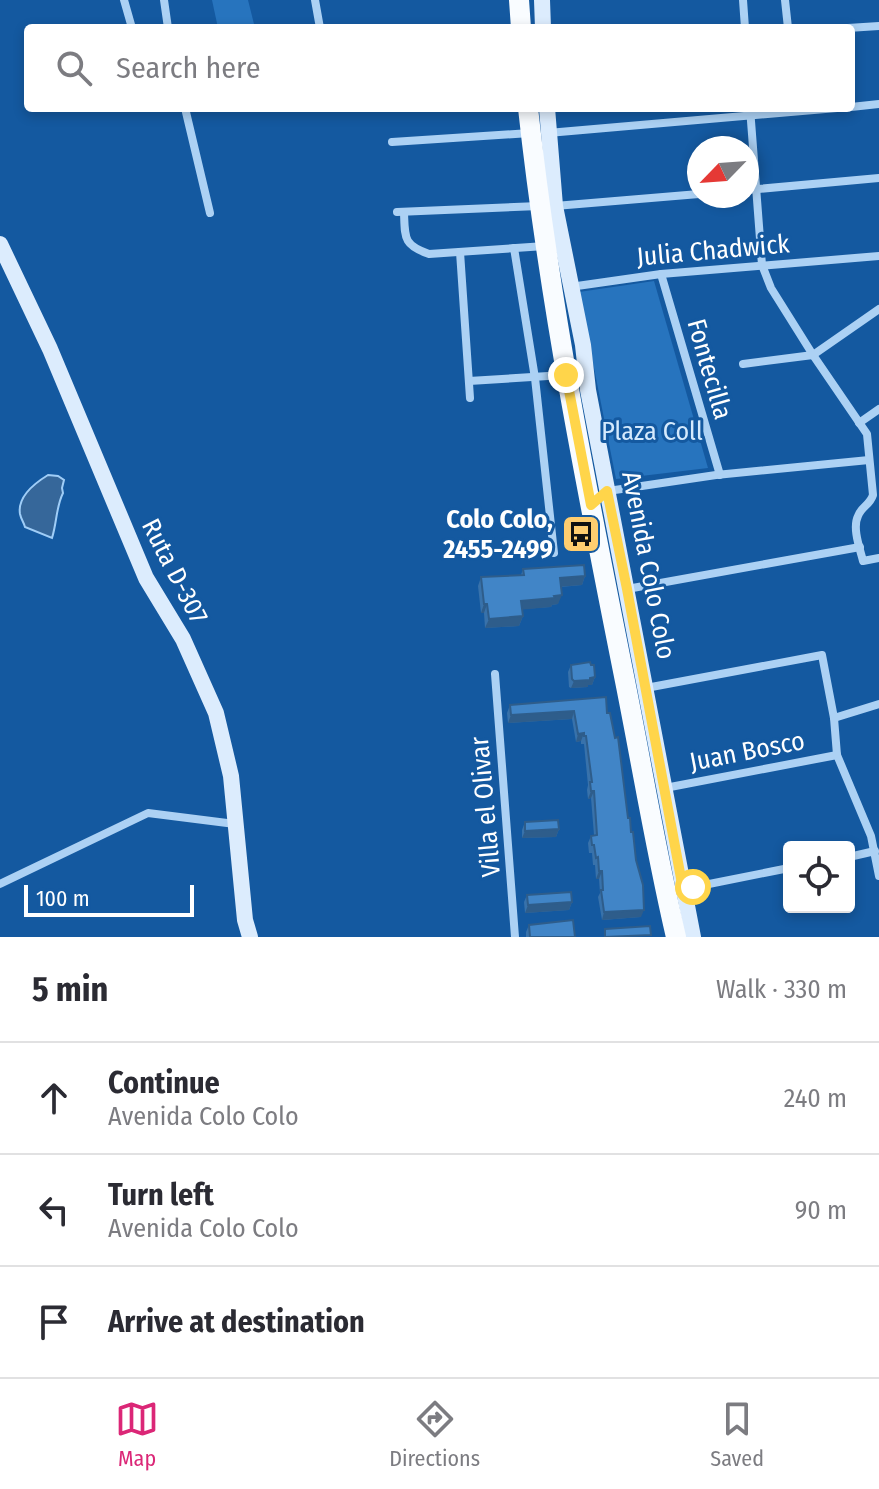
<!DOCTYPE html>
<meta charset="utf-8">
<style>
:root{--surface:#fff;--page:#f7f7f7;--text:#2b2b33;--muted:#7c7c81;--line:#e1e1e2;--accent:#db2777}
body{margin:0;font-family:"Fira Sans Condensed",sans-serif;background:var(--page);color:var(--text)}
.controls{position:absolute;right:24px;bottom:24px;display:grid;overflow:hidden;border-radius:8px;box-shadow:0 4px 12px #0003}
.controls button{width:72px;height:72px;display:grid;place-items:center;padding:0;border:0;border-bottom:2px solid var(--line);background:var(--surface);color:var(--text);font:40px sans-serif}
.compass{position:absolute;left:687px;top:136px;width:72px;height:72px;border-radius:50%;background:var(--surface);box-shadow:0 4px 12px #0003;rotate:245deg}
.scale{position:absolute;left:24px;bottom:20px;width:170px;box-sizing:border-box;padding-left:8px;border:4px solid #fff;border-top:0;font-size:22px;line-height:28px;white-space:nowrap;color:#fff;-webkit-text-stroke:6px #1459a0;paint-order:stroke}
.stop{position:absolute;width:24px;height:24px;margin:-18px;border:6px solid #ffd54a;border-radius:50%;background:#fff}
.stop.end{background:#ffd54a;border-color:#fff;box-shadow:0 2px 8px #0008}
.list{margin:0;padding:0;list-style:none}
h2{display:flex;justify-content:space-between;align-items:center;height:104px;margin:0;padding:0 32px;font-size:34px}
h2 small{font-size:26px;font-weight:400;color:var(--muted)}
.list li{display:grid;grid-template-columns:52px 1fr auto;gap:24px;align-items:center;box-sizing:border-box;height:112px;padding:0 32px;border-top:2px solid var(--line)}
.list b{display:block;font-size:30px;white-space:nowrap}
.list p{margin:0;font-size:26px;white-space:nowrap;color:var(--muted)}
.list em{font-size:26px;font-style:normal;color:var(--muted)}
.icon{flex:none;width:44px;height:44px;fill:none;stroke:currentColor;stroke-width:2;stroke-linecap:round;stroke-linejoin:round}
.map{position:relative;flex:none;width:879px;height:937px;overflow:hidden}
.search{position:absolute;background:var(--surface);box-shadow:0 4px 12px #0003;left:24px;right:24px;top:24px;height:88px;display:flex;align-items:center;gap:20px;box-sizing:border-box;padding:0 28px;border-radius:8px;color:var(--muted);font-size:30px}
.sheet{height:440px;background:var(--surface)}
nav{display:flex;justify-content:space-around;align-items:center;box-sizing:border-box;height:112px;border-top:2px solid var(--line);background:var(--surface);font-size:22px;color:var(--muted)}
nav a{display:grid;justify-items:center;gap:4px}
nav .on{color:var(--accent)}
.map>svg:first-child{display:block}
.green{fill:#2774be}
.water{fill:#36679a;stroke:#9fcdf7;stroke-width:2}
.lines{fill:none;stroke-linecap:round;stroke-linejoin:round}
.street{stroke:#acd1f4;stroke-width:8}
.secondary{stroke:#dcecfd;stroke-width:16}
.primary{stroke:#f9fcff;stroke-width:20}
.wall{fill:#3872ab}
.shaded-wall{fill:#2e5d8b}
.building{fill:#4185c7;stroke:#2e5d8b;stroke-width:2}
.route{stroke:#ffd54a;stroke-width:10}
.labels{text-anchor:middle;stroke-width:6;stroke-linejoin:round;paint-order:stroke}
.street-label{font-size:26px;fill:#fff;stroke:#1459a0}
.park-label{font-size:26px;fill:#d5eafd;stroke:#1459a0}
.poi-label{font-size:26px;font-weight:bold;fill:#fff;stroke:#1459a0;text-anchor:end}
</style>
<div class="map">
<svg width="879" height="937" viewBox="0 0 879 937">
<rect width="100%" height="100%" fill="#1459a0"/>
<!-- green -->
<g class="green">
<path d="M212,0H248L255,28H218Z"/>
<path d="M654,281L708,468L616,479L579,292Z"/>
</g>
<!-- water -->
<path class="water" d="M48,475L58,476L64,480L62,488L63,493C56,507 57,522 52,538L25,527C24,523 21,519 20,514C17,496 35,483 48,475Z"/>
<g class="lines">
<!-- street -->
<g class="street">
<path d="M124,0L132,28"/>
<path d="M164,0L168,28"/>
<path d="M315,0L320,28"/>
<path d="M743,0L745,28"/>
<path d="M785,0L788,28"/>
<path d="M848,28L879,26"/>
<path d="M851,107L879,104"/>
<path d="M185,108L210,213"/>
<path d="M750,108L762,265L771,288L813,355L867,434L873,495C870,505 861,507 858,516C852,528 860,549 863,561L879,558"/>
<path d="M548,133L837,108"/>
<path d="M392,142L530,133"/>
<path d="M747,190L879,178"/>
<path d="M555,206L699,194"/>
<path d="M397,212L539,206"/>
<path d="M404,212C405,238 403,245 429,254L545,246"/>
<path d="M514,248L535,378L554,553"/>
<path d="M460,252L470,398"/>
<path d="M661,274L720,475"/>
<path d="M570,287L661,274L879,256"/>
<path d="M743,364L813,355L879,309"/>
<path d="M469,381L564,375"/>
<path d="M859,423L879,409"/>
<path d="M608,491L716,475L869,460"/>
<path d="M627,589L860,547"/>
<path d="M495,674L515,937"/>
<path d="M646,688L822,655L834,718L837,755L871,836L879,876"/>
<path d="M834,718L879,704"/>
<path d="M665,788L837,755"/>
<path d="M849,857L875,851"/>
<path d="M0,884L148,813L235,824"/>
<path d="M684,889L789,868"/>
</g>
<!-- secondary -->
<g class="secondary">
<path d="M542,0L543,28"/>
<path d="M547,108L555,206L583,345L588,390L693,937"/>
<path d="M0,244L50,349L146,578L183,639L216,713L231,776L245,920L250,937"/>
</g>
<!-- primary -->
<g class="primary">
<path d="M519,0L521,28"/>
<path d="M528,108C549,301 587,491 625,681C642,766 656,852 676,937"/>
</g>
</g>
<!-- wall -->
<g class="wall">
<path d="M523,569L585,576L582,585L561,587L558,604L552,605L551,607L522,609L523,616L519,626L485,628L484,613H481L478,586L481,577L521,575Z"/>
<path d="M571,665L595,677L592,685H588V687L571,688L569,687L568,672Z"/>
<path d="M510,705L607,713L628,818L641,917L602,920L598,897L600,893L599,879H596L595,865H593L592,853H589L588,843L591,836L594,835L591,798L588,799L587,790L588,785L584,744H581V741L576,742L572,719L508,723L507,713Z"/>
<path d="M525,822L559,829L556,837L522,838V830Z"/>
<path d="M527,895L572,902L569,910L525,913L524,902Z"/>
<path d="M529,925L575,937H526V932Z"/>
</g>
<!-- shaded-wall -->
<g class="shaded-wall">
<path d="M585,576L582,585L557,587L560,578Z"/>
<path d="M562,595L558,604L552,605L551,607L518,610L521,601Z"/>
<path d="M484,604H487L484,613H481Z"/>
<path d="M523,616L519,626L485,628L489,619Z"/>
<path d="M595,677L592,685H588V687L571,688L574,681Z"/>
<path d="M574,711L572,719L508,723L511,715Z"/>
<path d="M584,733L581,741L576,742L578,734Z"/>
<path d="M591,791H594L591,798L588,799Z"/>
<path d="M559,829L556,837L522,838L525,831Z"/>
<path d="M599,871H602L599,879H596Z"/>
<path d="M572,902L569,910L525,913L528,905Z"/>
<path d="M644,910L641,917L602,920L604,912Z"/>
</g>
<!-- building -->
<g class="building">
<path d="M584,565L585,576L560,578L562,595L554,596L555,598L521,601L523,616L489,619L487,604H484L481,577L524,575L523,569Z"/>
<path d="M590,662L591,665H594L595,677L590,678V680L574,681L572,679L571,665Z"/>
<path d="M606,697L607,713H610L615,738L618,737L628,818H630L631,832H633L636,860L643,885L644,910L604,912L601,890H603L602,871H599L598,857L596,858L594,845H592L591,836L597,835L594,791H591L590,782H592L586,736H584V733L578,734L574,711L511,715L510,705Z"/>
<path d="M558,820L559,829L525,831V822Z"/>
<path d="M571,892L572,902L528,905L527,895Z"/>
<path d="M573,920L575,937H530L529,925Z"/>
<path d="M650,926L651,935L605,937V929Z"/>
</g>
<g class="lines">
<!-- route -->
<path class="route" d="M566,375L591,505L607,491L627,589L683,889L693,887"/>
</g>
<!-- icons -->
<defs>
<symbol id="bus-square" viewBox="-11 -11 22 22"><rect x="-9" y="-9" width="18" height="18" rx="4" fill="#ffcd6f" stroke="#1459a0"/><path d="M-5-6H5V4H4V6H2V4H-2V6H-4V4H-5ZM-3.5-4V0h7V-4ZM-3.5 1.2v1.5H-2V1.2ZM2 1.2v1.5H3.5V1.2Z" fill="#111"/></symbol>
</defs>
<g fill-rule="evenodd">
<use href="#bus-square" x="559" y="512" width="44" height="44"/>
</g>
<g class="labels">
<!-- street labels -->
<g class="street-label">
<text transform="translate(713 250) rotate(-5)" y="9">Julia Chadwick</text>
<text transform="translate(710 369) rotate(74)" y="9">Fontecilla</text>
<text transform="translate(649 565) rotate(79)" y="9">Avenida Colo Colo</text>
<text transform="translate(175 571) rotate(63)" y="9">Ruta D-307</text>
<text transform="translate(747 751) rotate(-11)" y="9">Juan Bosco</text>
<text transform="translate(485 807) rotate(-95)" y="9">Villa el Olivar</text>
</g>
<!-- park labels -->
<g class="park-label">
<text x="652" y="440">Plaza Coll</text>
</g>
<!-- poi labels -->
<g class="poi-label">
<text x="553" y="528">Colo Colo,<tspan x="553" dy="30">2455-2499</tspan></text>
</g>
</g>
</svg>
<div class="controls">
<button><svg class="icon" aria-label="locate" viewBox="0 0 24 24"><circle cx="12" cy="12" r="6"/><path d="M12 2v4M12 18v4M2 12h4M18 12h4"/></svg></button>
</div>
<svg class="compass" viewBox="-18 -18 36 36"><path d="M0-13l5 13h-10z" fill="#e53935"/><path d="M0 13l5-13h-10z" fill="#7c7c81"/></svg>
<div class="scale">100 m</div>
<div class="stop" style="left:693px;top:887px"></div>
<div class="stop end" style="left:566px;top:375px"></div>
<div class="search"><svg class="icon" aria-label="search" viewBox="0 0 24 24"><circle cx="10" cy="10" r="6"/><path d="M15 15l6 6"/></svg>Search here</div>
</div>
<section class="sheet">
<h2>5 min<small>Walk · 330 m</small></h2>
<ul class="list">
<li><svg class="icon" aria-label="ahead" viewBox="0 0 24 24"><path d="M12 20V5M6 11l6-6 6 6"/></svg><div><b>Continue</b><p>Avenida Colo Colo</p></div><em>240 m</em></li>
<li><svg class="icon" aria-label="left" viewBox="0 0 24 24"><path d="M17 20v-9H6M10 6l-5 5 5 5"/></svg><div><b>Turn left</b><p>Avenida Colo Colo</p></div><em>90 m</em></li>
<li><svg class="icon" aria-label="arrive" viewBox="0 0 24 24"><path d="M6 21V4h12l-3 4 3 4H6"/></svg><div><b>Arrive at destination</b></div></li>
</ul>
</section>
<nav>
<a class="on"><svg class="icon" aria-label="map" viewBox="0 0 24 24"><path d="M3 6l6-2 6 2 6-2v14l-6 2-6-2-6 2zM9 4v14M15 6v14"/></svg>Map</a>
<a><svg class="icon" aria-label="directions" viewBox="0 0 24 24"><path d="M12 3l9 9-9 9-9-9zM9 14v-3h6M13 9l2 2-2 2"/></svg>Directions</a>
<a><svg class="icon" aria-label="saved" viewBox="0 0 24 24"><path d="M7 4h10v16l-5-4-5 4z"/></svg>Saved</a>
</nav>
